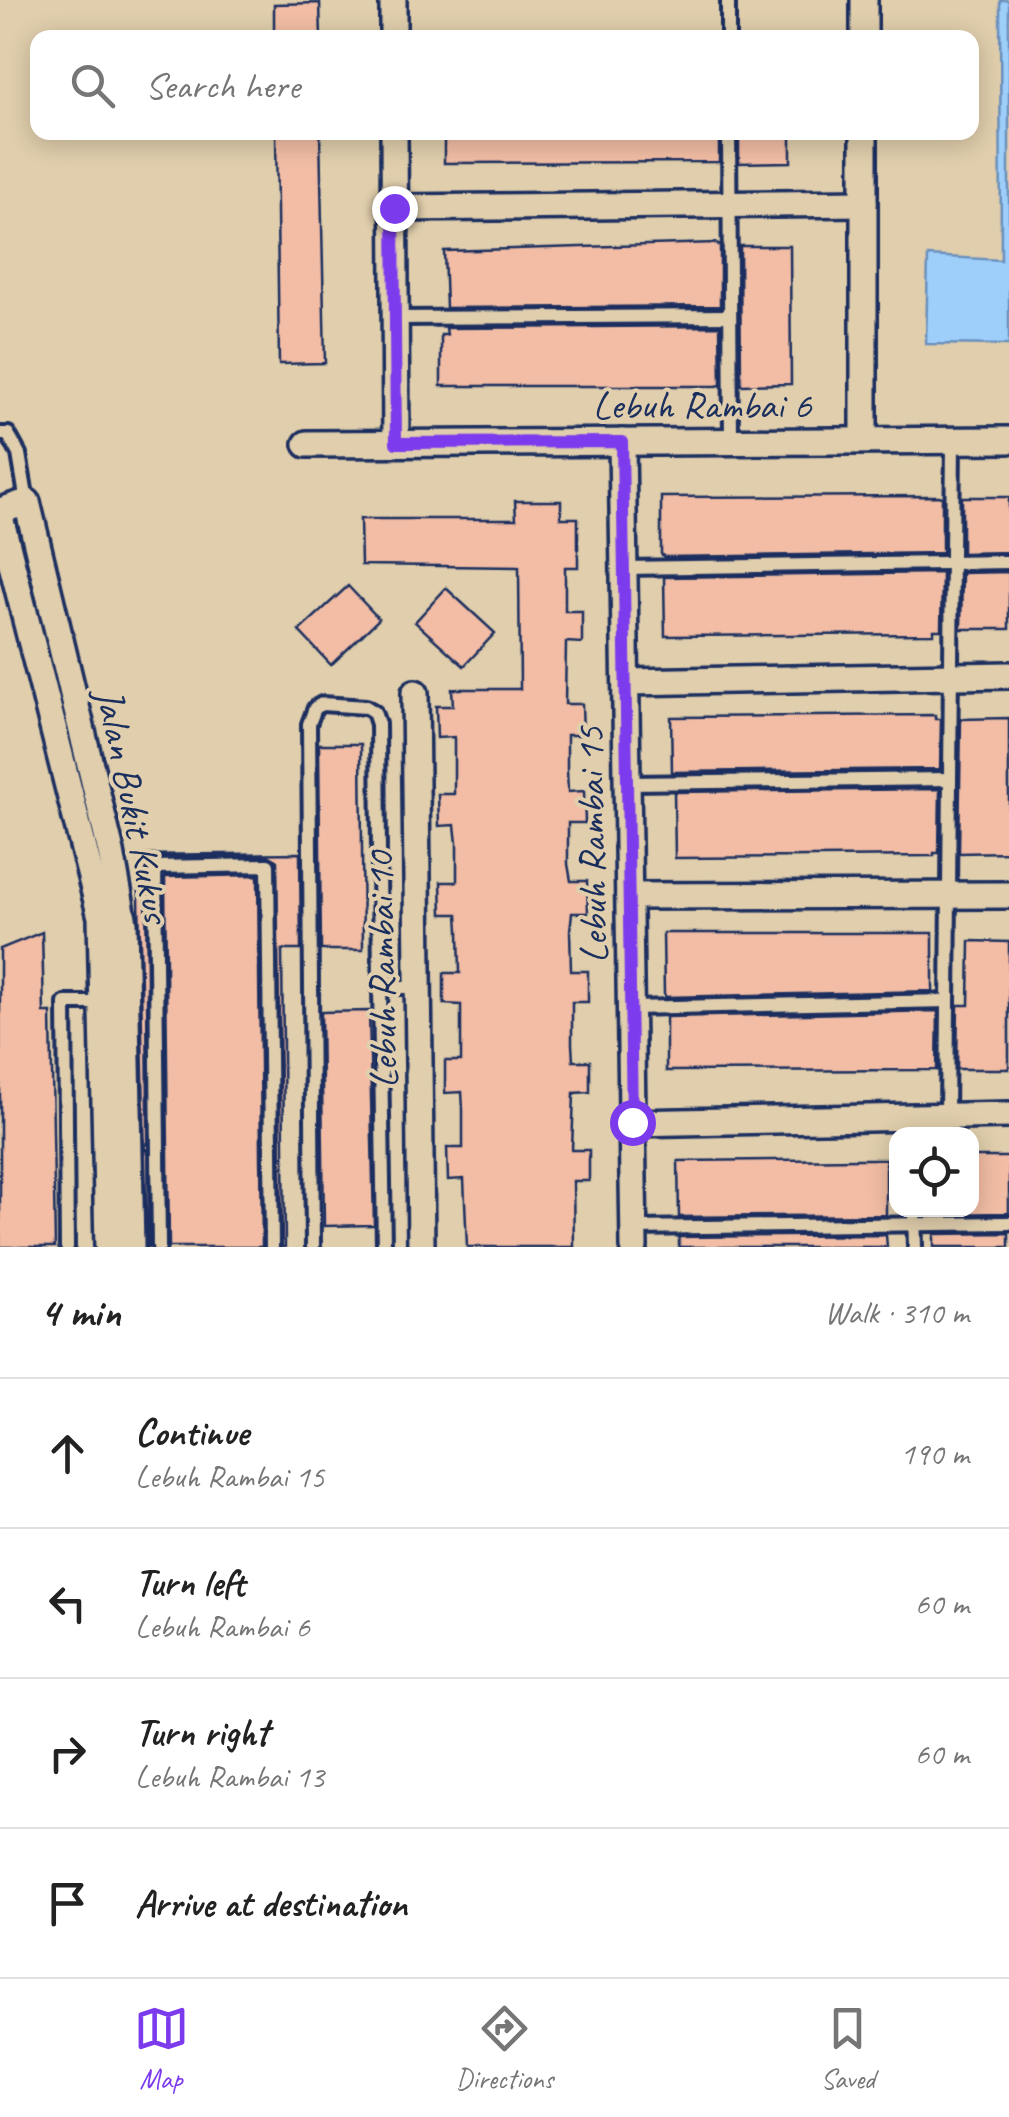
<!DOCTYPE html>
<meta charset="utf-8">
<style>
:root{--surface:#fff;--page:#f2f2f2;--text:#222;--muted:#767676;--line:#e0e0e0;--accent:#7c3aed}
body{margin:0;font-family:Caveat,sans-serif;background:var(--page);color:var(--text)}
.controls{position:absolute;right:30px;bottom:30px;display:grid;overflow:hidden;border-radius:20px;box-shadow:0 5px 25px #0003}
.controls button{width:90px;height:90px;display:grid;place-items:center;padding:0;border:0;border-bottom:2px solid var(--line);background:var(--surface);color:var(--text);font:50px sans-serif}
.stop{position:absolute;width:30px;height:30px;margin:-22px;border:8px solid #7c3aed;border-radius:50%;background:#fff}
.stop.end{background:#7c3aed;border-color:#fff;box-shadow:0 2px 10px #0008}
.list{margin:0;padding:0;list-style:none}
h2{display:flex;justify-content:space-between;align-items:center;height:130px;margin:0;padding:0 40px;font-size:42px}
h2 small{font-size:32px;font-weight:400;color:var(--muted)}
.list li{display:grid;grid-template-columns:65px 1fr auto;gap:30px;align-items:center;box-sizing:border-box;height:150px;padding:0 40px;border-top:2px solid var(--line)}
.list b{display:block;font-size:38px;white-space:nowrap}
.list p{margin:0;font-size:32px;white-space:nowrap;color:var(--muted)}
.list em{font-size:32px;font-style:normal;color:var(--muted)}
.icon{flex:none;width:55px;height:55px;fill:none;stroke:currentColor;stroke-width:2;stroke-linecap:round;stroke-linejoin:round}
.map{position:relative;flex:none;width:1009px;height:1247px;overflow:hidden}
.search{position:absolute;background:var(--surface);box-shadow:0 5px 25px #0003;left:30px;right:30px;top:30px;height:110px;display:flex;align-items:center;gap:25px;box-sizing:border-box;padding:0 35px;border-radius:20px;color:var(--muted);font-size:38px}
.sheet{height:730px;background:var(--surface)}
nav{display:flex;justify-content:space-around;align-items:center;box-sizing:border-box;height:140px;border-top:2px solid var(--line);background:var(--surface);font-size:28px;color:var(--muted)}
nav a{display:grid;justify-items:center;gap:5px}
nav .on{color:var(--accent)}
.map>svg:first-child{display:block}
.water{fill:#9ecffa;stroke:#6a8fbc;stroke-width:2.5}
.building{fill:#f2bda4;stroke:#1b2f5e;stroke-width:2.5}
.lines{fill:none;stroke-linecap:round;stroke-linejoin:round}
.service-casing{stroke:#1b2f5e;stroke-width:20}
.minor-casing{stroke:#1b2f5e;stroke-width:32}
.service{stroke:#e0ceac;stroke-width:12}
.minor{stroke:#e0ceac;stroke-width:25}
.route{stroke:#7c3aed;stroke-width:12}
.labels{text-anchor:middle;stroke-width:8;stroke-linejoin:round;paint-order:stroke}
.street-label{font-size:40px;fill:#1b2f5e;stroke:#e0ceac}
</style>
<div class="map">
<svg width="1009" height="1247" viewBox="0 0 1009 1247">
<rect width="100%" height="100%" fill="#e0ceac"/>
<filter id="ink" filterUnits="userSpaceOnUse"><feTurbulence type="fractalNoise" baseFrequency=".01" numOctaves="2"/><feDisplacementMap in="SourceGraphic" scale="20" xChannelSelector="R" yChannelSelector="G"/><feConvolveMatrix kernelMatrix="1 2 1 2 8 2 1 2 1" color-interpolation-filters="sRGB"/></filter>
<g filter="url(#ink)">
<!-- water -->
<path class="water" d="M1000,0H1009V345L926,344L928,256L1001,260Z"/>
<!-- building -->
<g class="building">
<path d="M320,3L321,38H274V4Z"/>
<path d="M276,132H320L325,363L279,364Z"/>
<path d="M444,132H719V162L444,163Z"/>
<path d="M739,132H791V162L739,163Z"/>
<path d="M715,243L720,246V306L446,308L444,251Z"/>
<path d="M740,246H790L791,384L741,385Z"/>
<path d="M720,326L721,385L716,386H441V335H447L446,328Z"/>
<path d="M939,496L942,497V553L664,557L661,554V497Z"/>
<path d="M962,497H1009V552L962,553Z"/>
<path d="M515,501H561V518H578V567H565V611H582V643L566,642L565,704H582L583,735H567V770L568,792L584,791L585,823H568V864L571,881H587L588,913H572L570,930L571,971H588V1002H572V1044L573,1061H590V1092L574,1093L572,1150H589V1181H573L574,1247H467L464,1179L448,1180L447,1148H463V1110L462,1092L445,1093V1061H461V1005L444,1004V973H460L459,931L458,914H442L441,882H457V843L455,825L439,826L438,794H454V737L437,738L436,706H453L452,689H520L519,567L361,565L360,519H516Z"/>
<path d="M1009,572V629H961L962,573Z"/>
<path d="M942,573L941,630H934V634L665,636L664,577Z"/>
<path d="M348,586L379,619L331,665L299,631Z"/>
<path d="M446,588L495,633L464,666L415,622Z"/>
<path d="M935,715V719H941L940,769L672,772L671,717Z"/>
<path d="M1009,718V852L959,853L961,719Z"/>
<path d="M319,744H361L363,950H321Z"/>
<path d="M940,789L939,853H934V856L675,858L674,792Z"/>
<path d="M300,853L301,950H282L285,1247H282L277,861L268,855L155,857L146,863L149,1247H147L138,855Z"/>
<path d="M258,875L262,1247H169L165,877Z"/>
<path d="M42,932L44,1013H51L55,1247H0V949Z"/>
<path d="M663,933H933V991L666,997L664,994Z"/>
<path d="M970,941L1009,942V1069H957L958,1005H969Z"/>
<path d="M369,1011L374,1225L324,1226L321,1012Z"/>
<path d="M938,1011L937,1070L666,1071V1017Z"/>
<path d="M972,1157H1009V1213L934,1214V1210H972Z"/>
<path d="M860,1159H886V1215L679,1217L678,1161Z"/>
<path d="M1009,1233V1247H934V1234Z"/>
<path d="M886,1235L887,1247H679V1237Z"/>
</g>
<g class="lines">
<defs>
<g id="service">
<path d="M728,0V38"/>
<path d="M729,132L731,441"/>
<path d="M395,318L730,316"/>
<path d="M0,434H8L19,454L27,502"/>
<path d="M624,568L1009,562"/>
<path d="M628,783L950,779"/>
<path d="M380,987L384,1247"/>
<path d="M631,1008L948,1001"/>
<path d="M947,1117L953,440"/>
<path d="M914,1210L915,1247"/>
<path d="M634,1228L1009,1223"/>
<path d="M67,1247L65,1003H104"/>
<path d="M159,1247L155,867L268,865L272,1247"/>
<path d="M313,1247L309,724L315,708L322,704L366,707L374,712L378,724L380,987H419"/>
</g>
<g id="minor">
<path d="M393,0V38"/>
<path d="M864,38V0"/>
<path d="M394,132L396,443"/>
<path d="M394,208L864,203"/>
<path d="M864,440V132"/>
<path d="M622,442L634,1247"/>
<path d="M307,444L1009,440"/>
<path d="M0,511L27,502L111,852L124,923L131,1247"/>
<path d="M0,517L101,917L108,1247"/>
<path d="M626,682L1009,675"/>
<path d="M415,693L421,1247"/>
<path d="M629,896L1009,895"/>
<path d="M632,1123L1009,1115"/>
</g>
</defs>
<!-- service casing -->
<use href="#service" class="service-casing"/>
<!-- minor casing -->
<use href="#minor" class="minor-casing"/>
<!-- service -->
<use href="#service" class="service"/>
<!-- minor -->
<use href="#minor" class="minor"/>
</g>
</g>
<g class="lines" filter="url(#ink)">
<!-- route -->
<path class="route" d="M394,208L396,443L622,442L632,1122"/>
</g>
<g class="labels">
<!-- street labels -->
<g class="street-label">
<text x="702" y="418">Lebuh Rambai 6</text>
<text transform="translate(134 805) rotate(78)" y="14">Jalan Bukit Kukus</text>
<text transform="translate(591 845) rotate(-91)" y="14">Lebuh Rambai 15</text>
<text transform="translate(381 970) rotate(-91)" y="14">Lebuh Rambai 10</text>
</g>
</g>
</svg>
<div class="controls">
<button><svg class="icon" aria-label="locate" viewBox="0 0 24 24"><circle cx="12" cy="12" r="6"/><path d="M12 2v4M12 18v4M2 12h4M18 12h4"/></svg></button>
</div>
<div class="stop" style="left:632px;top:1122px"></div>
<div class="stop end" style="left:394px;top:208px"></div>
<div class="search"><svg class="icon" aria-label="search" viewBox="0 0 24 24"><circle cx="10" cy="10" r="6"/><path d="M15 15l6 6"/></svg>Search here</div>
</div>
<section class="sheet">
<h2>4 min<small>Walk · 310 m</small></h2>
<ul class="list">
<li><svg class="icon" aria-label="ahead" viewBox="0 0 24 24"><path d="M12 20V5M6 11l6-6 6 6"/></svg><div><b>Continue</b><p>Lebuh Rambai 15</p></div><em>190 m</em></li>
<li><svg class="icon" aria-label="left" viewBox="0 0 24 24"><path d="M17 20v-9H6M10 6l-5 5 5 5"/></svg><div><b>Turn left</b><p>Lebuh Rambai 6</p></div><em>60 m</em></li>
<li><svg class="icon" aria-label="right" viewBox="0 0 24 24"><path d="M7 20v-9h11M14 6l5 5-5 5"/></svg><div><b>Turn right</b><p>Lebuh Rambai 13</p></div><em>60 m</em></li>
<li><svg class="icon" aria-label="arrive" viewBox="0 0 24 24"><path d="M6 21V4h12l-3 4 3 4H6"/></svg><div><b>Arrive at destination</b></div></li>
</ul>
</section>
<nav>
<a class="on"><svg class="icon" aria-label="map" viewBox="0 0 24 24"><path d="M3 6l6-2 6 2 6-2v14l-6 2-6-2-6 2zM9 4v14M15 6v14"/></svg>Map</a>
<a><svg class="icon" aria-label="directions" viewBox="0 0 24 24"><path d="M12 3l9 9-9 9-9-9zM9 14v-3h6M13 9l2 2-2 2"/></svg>Directions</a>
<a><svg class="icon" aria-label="saved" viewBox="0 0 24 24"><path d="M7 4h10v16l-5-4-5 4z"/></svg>Saved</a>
</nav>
